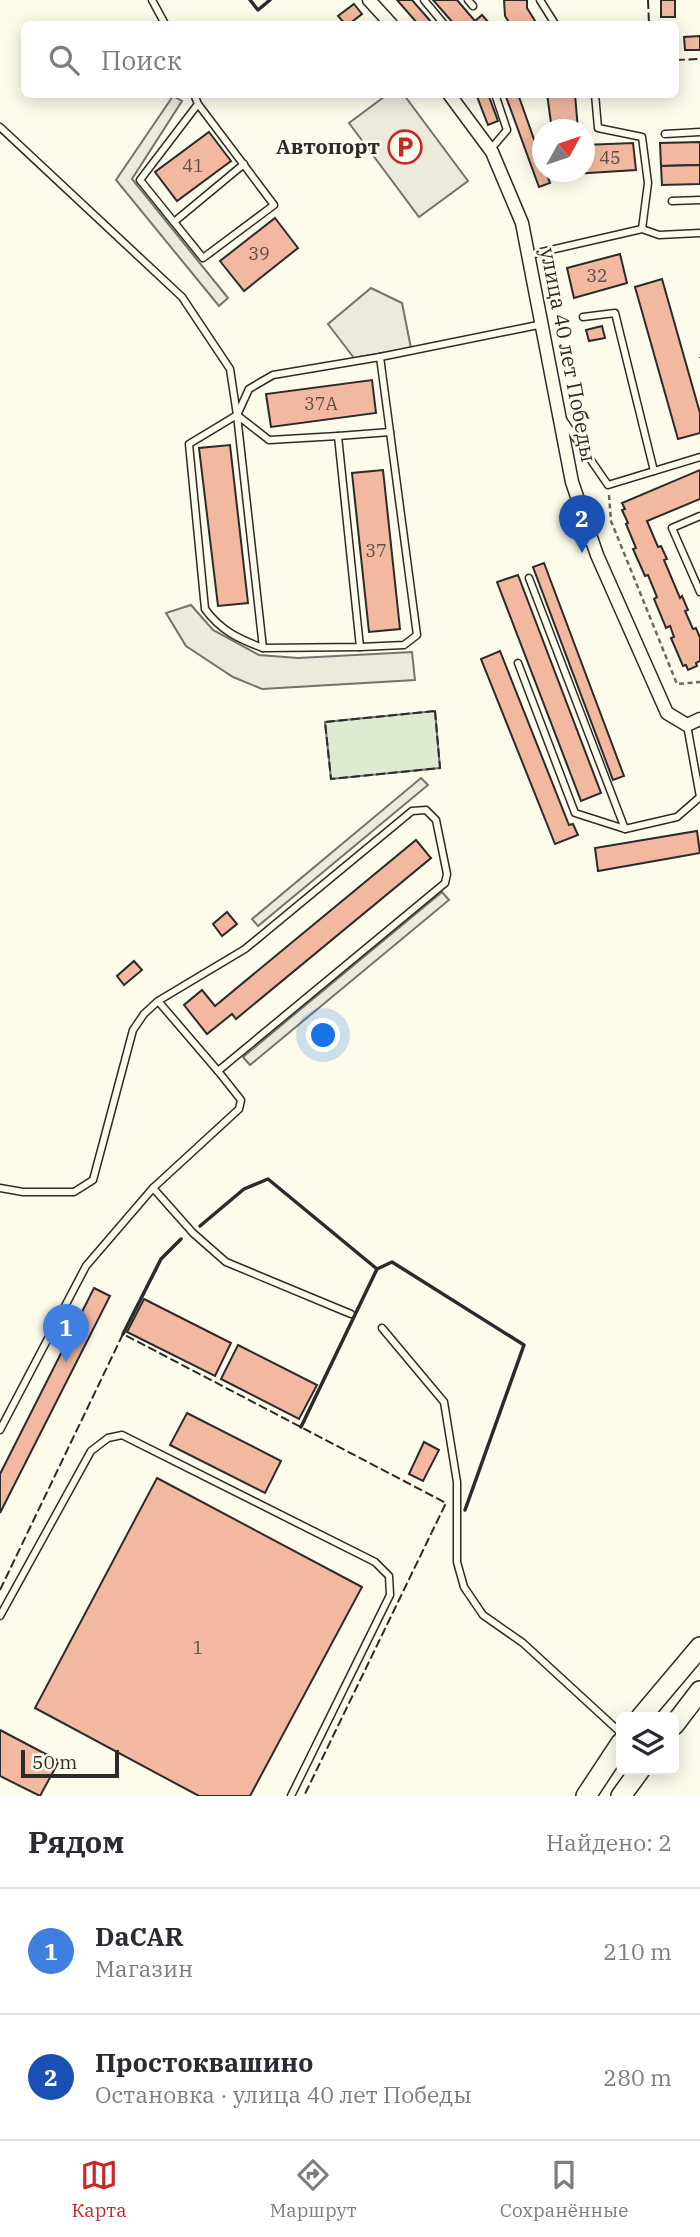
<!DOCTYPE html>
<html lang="ru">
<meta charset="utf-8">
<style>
:root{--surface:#fff;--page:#f7f7f7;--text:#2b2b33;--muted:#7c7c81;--line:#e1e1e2;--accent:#c62828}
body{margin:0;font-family:"IBM Plex Serif",serif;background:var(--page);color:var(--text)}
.controls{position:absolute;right:21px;bottom:21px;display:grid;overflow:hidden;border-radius:10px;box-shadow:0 4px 18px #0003}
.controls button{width:63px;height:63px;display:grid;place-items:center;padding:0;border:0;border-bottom:2px solid var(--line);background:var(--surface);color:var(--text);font:35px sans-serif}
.compass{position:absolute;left:532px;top:119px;width:63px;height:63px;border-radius:50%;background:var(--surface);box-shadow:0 4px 18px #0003;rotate:50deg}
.scale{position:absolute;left:21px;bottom:18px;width:98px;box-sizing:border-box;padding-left:7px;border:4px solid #2b2b2b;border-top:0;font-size:19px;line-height:24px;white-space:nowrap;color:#2b2b2b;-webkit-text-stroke:5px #fdfbea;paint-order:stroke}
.you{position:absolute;left:324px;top:1036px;width:24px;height:24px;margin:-18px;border:5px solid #fff;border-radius:50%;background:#1a73e8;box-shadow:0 0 0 10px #1a73e833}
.badge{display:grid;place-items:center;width:46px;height:46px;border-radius:50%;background:var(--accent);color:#fff;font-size:23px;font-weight:700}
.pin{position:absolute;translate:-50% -58px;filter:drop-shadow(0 2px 4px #0008)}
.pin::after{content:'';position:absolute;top:37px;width:24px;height:21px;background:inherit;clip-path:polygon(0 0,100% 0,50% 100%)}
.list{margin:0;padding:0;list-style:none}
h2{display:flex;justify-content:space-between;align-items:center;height:91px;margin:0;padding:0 28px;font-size:30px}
h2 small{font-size:23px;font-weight:400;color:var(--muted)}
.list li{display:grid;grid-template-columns:46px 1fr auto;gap:21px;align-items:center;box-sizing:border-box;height:126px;padding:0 28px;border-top:2px solid var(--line)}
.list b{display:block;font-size:26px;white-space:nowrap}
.list p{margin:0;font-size:23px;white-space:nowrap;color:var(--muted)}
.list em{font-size:23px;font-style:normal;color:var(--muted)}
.icon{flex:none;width:38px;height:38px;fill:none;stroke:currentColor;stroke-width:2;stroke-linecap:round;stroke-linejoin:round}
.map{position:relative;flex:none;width:700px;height:1796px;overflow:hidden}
.search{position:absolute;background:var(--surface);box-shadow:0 4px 18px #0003;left:21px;right:21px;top:21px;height:77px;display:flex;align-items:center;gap:18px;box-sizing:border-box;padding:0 24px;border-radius:10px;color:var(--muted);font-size:26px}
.sheet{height:343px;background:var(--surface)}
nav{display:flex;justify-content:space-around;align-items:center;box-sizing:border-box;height:98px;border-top:2px solid var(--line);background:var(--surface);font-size:19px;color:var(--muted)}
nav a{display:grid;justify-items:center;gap:4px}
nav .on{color:var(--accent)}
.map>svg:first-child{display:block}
.grass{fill:#deebd1;stroke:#74746e;stroke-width:2}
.parking{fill:#eceadb;stroke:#74746e;stroke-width:2}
.building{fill:#f2b8a0;stroke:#2b2b2b;stroke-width:2}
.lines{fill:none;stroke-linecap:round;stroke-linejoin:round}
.lane-casing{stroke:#2b2b2b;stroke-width:9}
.street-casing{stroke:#2b2b2b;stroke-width:15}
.primary-casing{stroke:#2b2b2b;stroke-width:22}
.path{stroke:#6a6964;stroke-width:2.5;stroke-dasharray:5 3.5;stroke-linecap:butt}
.lane{stroke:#fdfbea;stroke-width:6}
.street{stroke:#fdfbea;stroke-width:12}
.primary{stroke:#fdfbea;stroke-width:19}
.fence{stroke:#2b2b2b;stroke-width:2;stroke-dasharray:9 3.5;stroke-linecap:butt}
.wall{stroke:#2b2b2b;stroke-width:3.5}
.labels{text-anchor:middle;stroke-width:5;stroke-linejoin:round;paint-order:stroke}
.number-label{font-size:18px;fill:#5d4e48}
.poi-label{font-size:21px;font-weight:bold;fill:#2b2b2b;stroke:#fdfbea;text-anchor:end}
.street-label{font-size:21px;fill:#2b2b2b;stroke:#fdfbea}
</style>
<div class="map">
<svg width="700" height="1796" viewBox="0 0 700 1796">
<rect width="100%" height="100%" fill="#fdfbea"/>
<!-- grass -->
<path class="grass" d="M435,711L440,768L331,779L325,722Z"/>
<!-- parking -->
<g class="parking">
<path d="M388,94L404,95L468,181L419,217L349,123Z"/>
<path d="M173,96L182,101L132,179L228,298L219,306L116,180Z"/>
<path d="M371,288L402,303L411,348L354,358L328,324Z"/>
<path d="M191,605L213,630L259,655L298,658L412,652L415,680L262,689L233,677L186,646L166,613Z"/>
<path d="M421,778L428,785L258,926L252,919Z"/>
<path d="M442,892L449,900L250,1065L243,1057Z"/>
</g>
<!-- building -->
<g class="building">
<path d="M397,0H412L433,24H418Z"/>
<path d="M433,0H457L475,21L482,15L490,24H454Z"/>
<path d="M504,0H527V8L537,24H510L505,16Z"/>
<rect x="661" y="0" width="14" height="17"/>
<path d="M354,4L362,14L349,24H345L338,16Z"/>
<path d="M700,36V50H685L684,37Z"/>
<path d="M476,94H488L498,121L488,125Z"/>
<path d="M505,94H518L542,162V172H546L550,183L539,187Z"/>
<path d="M547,94H575L578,130H552Z"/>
<path d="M209,132L231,161L177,201L155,172Z"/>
<path d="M700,142V165L661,166L660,143Z"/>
<path d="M633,143L636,170L557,175V172H584V145Z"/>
<path d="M700,165V184L662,185L661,166Z"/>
<path d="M275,218L298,248L244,291L220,261Z"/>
<path d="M620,254L627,283L574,298L567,268Z"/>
<path d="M662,279L700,413V433L678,439L635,287Z"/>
<path d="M602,326L605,338L589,341L586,330Z"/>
<path d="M372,380L376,413L271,427L266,394Z"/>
<path d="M230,445L248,603L218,606L199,448Z"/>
<path d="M383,470L400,629L369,632L352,473Z"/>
<path d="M700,470V499L647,521L658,547L661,546L667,559L664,560L680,598L682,596L688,610L685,611L693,629L696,628L700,638V661L696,663L697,666L688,670L686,665L683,666L671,638L674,637L670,626L666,628L654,599L657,597L648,575L645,576L633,549L636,548L626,524L628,523L622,510L625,509L622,503Z"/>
<path d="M544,563L624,776L613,780L533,567Z"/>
<path d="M518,575L601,793L581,801L497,582Z"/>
<path d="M500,651L569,825L573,824L578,835L555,844L481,659Z"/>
<path d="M697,831L700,853L598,871L595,848Z"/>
<path d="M416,840L431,858L236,1019L232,1014L207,1034L184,1005L202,990L215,1006Z"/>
<path d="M227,912L237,924L222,936L213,924Z"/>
<path d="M134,961L142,970L124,985L117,976Z"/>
<path d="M94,1288L110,1296L0,1513V1474Z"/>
<path d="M144,1299L231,1343L215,1376L127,1332Z"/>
<path d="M238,1345L317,1385L299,1419L221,1379Z"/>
<path d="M187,1413L281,1461L265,1493L170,1445Z"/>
<path d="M424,1442L439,1450L423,1481L409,1474Z"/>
<path d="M157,1478L362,1587L250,1796H199L35,1708Z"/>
<path d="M0,1730L59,1761L40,1796L0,1776Z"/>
</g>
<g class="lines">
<defs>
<g id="lane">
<path d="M152,0L165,24"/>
<path d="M424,0L444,24"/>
<path d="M468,0L473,6"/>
<path d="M540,0L555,24"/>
<path d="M194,94L198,104L274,205L203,258L140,180L198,104"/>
<path d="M595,94L598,128L642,137L648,183L642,229"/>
<path d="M0,127L182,297L230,369L237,415L263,648L360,647L338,436L269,440L237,415"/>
<path d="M665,134L700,132"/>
<path d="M490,150L507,130L495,94"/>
<path d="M672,201L700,200"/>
<path d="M174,222L244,164"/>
<path d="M529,255L642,229L659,235L700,233"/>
<path d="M583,317L615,313L654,471"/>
<path d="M564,421L608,485L700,457"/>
<path d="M338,436L390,432L380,357"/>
<path d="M700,516L672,528L700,592"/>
<path d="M529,578L625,829"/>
<path d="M360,647L404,645L417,635L390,432"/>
<path d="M263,648C239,639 221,631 205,609L189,444L237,415L249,389L273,375L380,357L543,324"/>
<path d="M518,663L575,813L625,829L677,817L700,797L687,725"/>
<path d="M0,1188L23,1192H74L93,1180L133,1030L144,1014L158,1001L245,949L412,811L426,810L436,820L447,874L445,883L218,1071L158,1001"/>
<path d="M153,1188L239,1109L241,1100L218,1071"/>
<path d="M382,1328L444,1402L457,1482V1562L464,1587L483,1615L523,1643L621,1733"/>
<path d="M0,1430L86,1266L153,1188L193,1233L226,1262L351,1314"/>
<path d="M0,1616L91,1451L108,1438L122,1435L375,1562L389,1576L390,1595L291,1796"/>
</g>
<g id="street">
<path d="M369,0L391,24"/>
<path d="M449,94L492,152L522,223L572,482L597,555L667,713L687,725L700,719"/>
</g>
<g id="primary">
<path d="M641,1717L700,1647"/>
<path d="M674,1725L700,1691"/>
<path d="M586,1796L621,1743"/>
<path d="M621,1796L640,1770"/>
</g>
</defs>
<!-- lane casing -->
<use href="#lane" class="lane-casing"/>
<!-- street casing -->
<use href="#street" class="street-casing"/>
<!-- primary casing -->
<use href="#primary" class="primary-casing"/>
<!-- path -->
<path class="path" d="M609,495L611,521L677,684L700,682"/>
<!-- lane -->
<use href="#lane" class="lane"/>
<!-- street -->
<use href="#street" class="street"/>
<!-- primary -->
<use href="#primary" class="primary"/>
<!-- fence -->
<g class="fence">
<path d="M648,0L649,24"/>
<path d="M676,60L700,59"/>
<path d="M700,357V358"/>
<path d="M435,711L440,768L331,779L325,722Z"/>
<path d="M0,1590L123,1334L446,1503L304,1796"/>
</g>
<!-- wall -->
<g class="wall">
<path d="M250,0L258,10L270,0"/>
<path d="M200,1226L244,1189L268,1179L377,1269L301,1427"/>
<path d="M377,1269L392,1262L524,1345L465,1510"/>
<path d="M123,1334L161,1259L181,1239"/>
</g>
</g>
<!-- icons -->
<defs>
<symbol id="parking-ring" viewBox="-11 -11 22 22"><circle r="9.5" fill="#fdfbea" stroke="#c62828" stroke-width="1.5"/><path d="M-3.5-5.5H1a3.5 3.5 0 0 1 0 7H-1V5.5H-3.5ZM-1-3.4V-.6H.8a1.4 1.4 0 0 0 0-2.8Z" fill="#c62828"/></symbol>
</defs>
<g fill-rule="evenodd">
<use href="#parking-ring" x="386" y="128" width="38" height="38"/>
</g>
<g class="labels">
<!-- number labels -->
<g class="number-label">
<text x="610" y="164">45</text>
<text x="193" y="172">41</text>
<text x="259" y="260">39</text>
<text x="597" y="282">32</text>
<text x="321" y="410">37А</text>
<text x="376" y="557">37</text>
<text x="198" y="1654">1</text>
</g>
<!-- poi labels -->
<g class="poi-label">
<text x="380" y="154">Автопорт</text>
</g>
<!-- street labels -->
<g class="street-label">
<text transform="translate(568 355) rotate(79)" y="7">улица 40 лет Победы</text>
</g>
</g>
</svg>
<div class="controls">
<button><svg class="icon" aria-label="layers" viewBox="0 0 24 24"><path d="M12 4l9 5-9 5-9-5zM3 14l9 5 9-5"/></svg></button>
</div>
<svg class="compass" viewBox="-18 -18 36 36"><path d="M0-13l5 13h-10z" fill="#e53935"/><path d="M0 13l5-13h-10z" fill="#7c7c81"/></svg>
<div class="scale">50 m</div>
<div class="you"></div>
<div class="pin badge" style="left:66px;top:1362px;background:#3f7fe0">1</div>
<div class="pin badge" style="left:582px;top:553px;background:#1a4fb4">2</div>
<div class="search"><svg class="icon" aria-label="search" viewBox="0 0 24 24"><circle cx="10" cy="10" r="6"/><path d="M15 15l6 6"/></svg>Поиск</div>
</div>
<section class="sheet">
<h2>Рядом<small>Найдено: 2</small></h2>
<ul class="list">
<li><span class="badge" style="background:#3f7fe0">1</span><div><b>DaCAR</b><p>Магазин</p></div><em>210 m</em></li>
<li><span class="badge" style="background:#1a4fb4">2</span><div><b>Простоквашино</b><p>Остановка · улица 40 лет Победы</p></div><em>280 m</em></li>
</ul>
</section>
<nav>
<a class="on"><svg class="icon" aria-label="map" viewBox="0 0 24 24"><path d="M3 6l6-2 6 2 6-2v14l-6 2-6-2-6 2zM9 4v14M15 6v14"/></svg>Карта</a>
<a><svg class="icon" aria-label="directions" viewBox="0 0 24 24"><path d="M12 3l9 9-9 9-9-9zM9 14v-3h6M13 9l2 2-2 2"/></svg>Маршрут</a>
<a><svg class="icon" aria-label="saved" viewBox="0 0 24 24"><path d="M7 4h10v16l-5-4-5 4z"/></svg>Сохранённые</a>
</nav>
